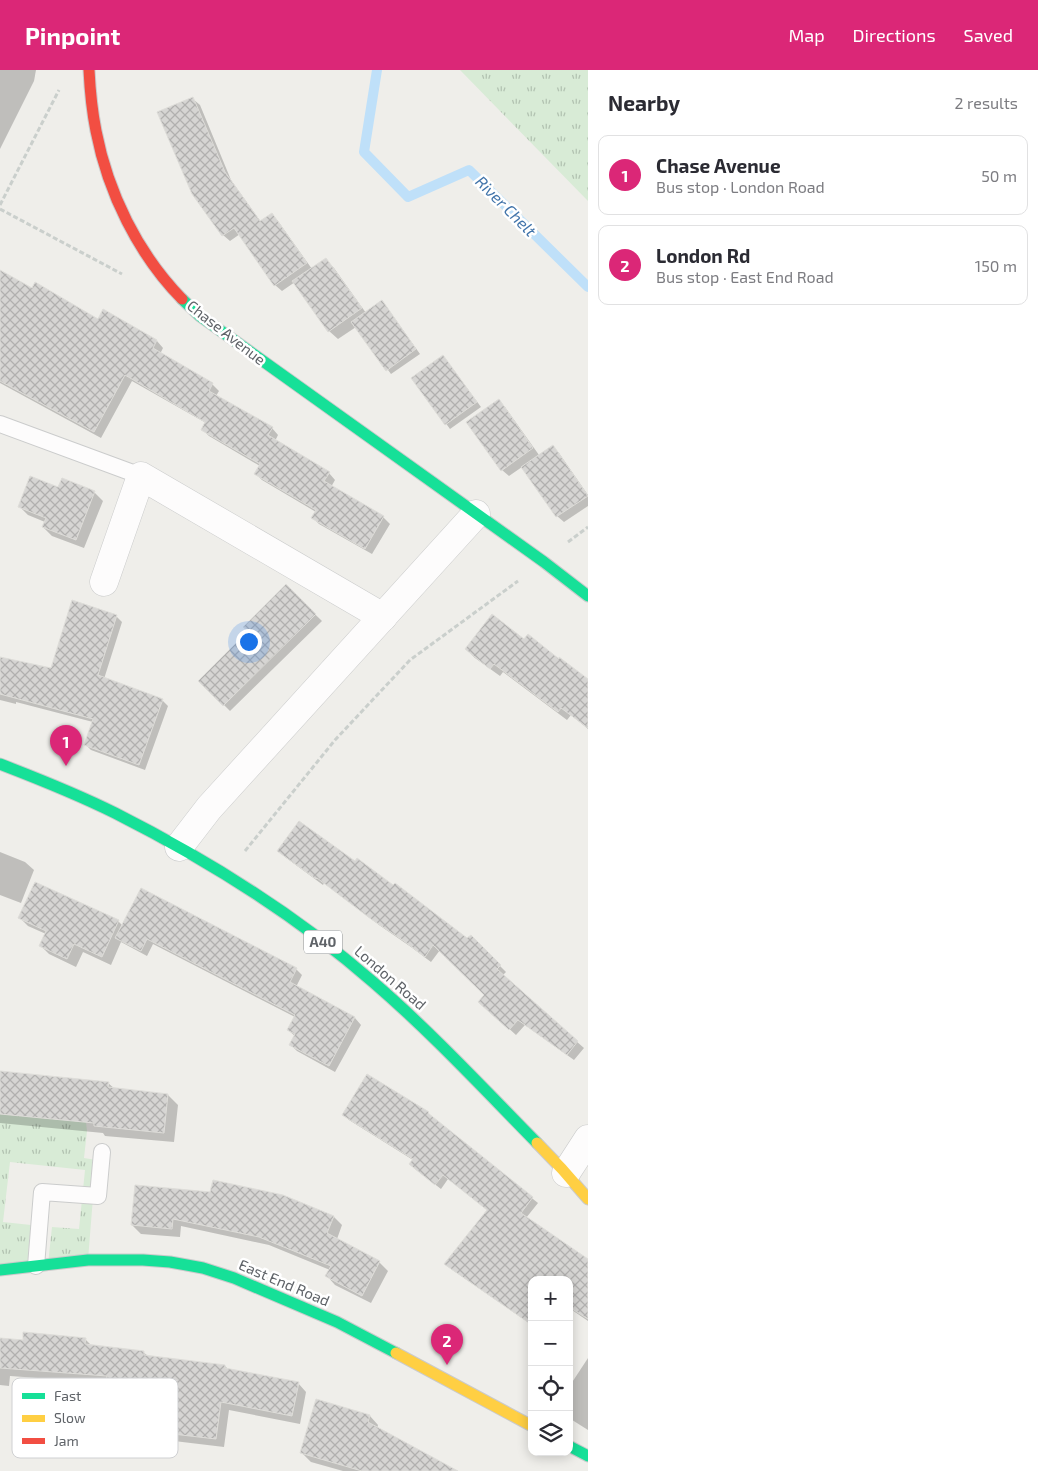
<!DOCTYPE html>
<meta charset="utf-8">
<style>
:root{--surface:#fff;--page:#f7f7f7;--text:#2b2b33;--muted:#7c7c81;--line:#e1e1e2;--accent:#db2777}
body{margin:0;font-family:"Exo 2",sans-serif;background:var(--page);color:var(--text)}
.controls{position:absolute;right:15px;bottom:15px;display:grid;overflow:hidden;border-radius:10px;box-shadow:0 2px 12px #0003}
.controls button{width:45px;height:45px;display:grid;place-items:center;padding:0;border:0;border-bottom:1px solid var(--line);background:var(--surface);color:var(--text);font:25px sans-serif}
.you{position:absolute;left:248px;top:571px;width:18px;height:18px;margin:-12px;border:4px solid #fff;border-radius:50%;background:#1a73e8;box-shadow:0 0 0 8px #1a73e833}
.badge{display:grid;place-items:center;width:32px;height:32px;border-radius:50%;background:var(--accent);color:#fff;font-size:16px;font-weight:700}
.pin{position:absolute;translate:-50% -41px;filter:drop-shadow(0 1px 2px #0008)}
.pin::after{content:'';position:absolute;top:26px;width:18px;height:15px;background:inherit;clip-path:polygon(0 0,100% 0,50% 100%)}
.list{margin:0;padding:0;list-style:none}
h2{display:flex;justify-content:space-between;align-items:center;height:65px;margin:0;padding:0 20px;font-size:21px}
h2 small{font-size:16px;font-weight:400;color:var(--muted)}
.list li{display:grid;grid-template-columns:32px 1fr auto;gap:15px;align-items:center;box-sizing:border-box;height:80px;margin:0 10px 10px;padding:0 10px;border:1px solid var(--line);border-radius:10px}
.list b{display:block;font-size:19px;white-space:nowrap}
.list p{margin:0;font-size:16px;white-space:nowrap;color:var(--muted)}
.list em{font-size:16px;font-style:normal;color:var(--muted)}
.icon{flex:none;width:28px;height:28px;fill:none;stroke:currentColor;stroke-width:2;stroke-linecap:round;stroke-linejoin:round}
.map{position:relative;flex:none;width:588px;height:1401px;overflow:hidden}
header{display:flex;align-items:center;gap:30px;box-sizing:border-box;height:70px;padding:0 25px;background:var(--accent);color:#fff}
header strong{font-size:24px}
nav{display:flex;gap:28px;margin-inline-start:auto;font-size:18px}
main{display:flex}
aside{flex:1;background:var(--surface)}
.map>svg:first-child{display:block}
.grass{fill:url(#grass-tufts)}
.shadow{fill:#0003}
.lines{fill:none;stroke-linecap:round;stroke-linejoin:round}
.stream{stroke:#bfe0f9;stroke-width:10}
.building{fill:url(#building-cross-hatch);stroke:#deddd9}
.lane-casing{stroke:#cbcccc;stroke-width:18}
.street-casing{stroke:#cbcccc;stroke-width:29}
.fast-casing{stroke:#cacacb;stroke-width:13}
.slow-casing{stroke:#cacacb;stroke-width:13}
.jam-casing{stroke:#cacacb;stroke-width:13}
.path{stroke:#cacfcc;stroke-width:3;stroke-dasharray:5 2.5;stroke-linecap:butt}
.lane{stroke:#fdfcfc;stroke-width:16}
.street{stroke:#fdfcfc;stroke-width:28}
.fast{stroke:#16e098;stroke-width:11}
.slow{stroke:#ffcf43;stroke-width:11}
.jam{stroke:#f24e42;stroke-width:11}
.labels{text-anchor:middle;stroke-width:5;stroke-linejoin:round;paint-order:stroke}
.shield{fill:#fff;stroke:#8f9295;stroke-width:1}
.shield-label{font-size:14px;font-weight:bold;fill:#5f6368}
.street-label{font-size:15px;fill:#5f6368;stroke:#fff}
.water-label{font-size:16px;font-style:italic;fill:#4174aa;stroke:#fff}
.key{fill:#fff;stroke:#cfd0d2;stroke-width:1}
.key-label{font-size:14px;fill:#5f6368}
</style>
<header>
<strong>Pinpoint</strong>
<nav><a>Map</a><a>Directions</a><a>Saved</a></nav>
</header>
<main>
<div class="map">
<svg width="588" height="1401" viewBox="0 0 588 1401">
<defs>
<pattern id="grass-tufts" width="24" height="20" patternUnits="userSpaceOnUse" patternTransform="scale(1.25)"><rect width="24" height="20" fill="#d8ebd6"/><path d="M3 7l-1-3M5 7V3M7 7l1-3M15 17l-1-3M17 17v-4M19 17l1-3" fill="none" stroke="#b2c2b1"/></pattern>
<pattern id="building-cross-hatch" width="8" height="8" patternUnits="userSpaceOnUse" patternTransform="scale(1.25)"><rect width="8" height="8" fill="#d6d5d3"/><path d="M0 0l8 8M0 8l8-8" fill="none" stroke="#b1b0af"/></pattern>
</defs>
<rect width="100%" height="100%" fill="#efeeea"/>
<!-- grass -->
<g class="grass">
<path d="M460,0H588V131Z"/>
<path d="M0,1044L86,1052L87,1061L84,1088L96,1090L88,1190L48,1194L52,1157L79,1159L85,1100L10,1092L3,1152L31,1155L27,1196L0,1200Z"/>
</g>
<!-- shadow -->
<g class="shadow">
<path d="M0,0H36L34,11L0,79Z"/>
<path d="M193,29L200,35L231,110L261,152L272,145L278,151L312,199L326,190L334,198L366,243L386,236L420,284L391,304L356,257L338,269L329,261L295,212L282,221L275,215L240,164L230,171L223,165Z"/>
<path d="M0,202L32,220L98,251L104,241L157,271L163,278L160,284L212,314L219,321L216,326L272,358L278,365L275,371L329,403L335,410L331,417L383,447L390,454L372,484L319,454L313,448L316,442L262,410L256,404L260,396L209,366L202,359L206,353L132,311L101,368L0,313Z"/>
<path d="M447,291L481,337L450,359L413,308Z"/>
<path d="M499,331L505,337L539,385L553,376L559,383L588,425V436L564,452L557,446L522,397L509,406L502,400Z"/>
<path d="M59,419L94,422L103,431L84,478L52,466L43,457L45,452L28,445L20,437Z"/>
<path d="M286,516L322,551L230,641L200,611L250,561Z"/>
<path d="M116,546L122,552L104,609L162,630L168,636L145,700L91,680L85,674L93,652L16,632V634L0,630V587L52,600Z"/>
<path d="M524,570L588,611V659L571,645L567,650L503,602L500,606L475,588L466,579Z"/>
<path d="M279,781L467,870L471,867L506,902L502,906L584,978L574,990L525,955L516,965L486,938V925L440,880L431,892L411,877L379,855L324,813L323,815L285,787Z"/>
<path d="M0,782L25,792L34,800L21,833L0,825Z"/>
<path d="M20,848L118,851L123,856L296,899L302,905L296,917L355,948L361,955L335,1002L297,981L291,975L295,966L288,960L295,947L153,874L147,886L121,872L111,895L83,882L76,897L49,884L41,876L46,864L28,856Z"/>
<path d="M0,1002L108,1013L115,1019L168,1025L178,1035L174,1072L105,1066L103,1063L0,1053Z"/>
<path d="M428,1043L433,1049L538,1133L526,1148L588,1191V1251L569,1238V1210H532V1255L451,1199L446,1194L488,1140L448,1109L441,1119L415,1099L413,1090L349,1050L344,1045Z"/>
<path d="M211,1124L334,1147L342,1155L337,1169L379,1192L388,1201L371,1233L335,1215L327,1206L330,1200L269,1175L181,1156L180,1167L141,1164L132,1155Z"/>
<path d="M0,1269L24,1272L85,1269L92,1276L143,1282L148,1286L225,1296L229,1300L298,1313L306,1322L300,1354L229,1340L224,1377L174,1371L166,1362L169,1336L114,1330L106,1322L107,1313L10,1306L9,1316L0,1315Z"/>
<path d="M588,1288V1360L569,1348V1317Z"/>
<path d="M317,1331L370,1346L378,1355L377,1359L454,1401H343L311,1392L302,1383Z"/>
</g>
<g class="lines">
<!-- stream -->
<path class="stream" d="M377,0L364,82L408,127L469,100L588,217"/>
</g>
<!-- building -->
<g class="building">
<path d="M193,27L225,102L260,151L272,143L307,193L274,216L234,158L222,166L192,124L157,42Z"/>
<path d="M326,188L362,238L328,262L292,211Z"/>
<path d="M0,200L32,218L35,212L98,249L103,239L157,270L153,278L213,313L209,321L273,357L268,365L330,402L324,411L384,446L365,479L311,448L316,440L254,404L260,394L201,360L205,352L125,305L94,362L0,311Z"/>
<path d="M382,230L416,279L386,301L351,252Z"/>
<path d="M443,285L477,332L445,355L411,308Z"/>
<path d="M499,329L533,378L501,401L466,352Z"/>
<path d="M553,375L588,426L556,447L521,397Z"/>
<path d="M30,406L58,417L62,408L95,421L76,470L42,457L46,448L18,437Z"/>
<path d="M286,514L316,544L223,636L198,611L248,561L243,557Z"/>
<path d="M72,530L117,545L98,605L163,629L139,695L84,675L93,649L0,624V587L51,598Z"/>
<path d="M492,544L524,569L528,564L559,589V587L588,609V658L561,638L558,642L494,594L490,599L465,579Z"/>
<path d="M299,751L355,791L357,788L393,815L395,813L467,868L471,865L501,895L497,899L578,971L567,985L518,950L509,960L478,932L484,925L433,875L425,887L404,871L371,849L317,808L316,809L277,781Z"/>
<path d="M35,812L119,850L102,887L74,874L67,889L39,876L46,861L18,848Z"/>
<path d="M141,818L297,898L290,912L355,947L329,996L289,975L295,964L287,960L295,945L147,869L141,881L115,868Z"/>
<path d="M0,1001L109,1012L108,1017L168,1024L164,1063L94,1056V1053L0,1044Z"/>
<path d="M367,1004L429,1042L428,1043L533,1127L521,1143L588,1189V1249L569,1237V1210H532V1255L444,1194L487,1140L443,1105L435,1115L409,1094L413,1089L342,1045Z"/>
<path d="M213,1110L283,1125L334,1146L327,1163L380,1191L362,1226L325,1206L331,1196L259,1167L173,1149L172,1159L131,1155L135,1115L210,1122Z"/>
<path d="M23,1262L86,1268L85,1274L144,1281V1285L225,1295V1298L299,1312L292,1346L221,1332L216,1369L164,1363L169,1329L105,1322L107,1306L0,1298V1268L23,1270Z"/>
<path d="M316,1329L370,1345L368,1352L458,1401H362L300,1383Z"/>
</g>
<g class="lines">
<defs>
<g id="lane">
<path d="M0,354L141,406"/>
<path d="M36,1196L42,1122L98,1126L102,1082"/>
</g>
<g id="street">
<path d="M104,512L141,406L383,547"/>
<path d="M179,777L209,738L476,444"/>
<path d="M566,1103L588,1069"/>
</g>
<g id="fast">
<path d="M182,229L200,246L544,492L588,526"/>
<path d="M0,694C39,709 77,724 115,743C206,789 295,844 373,912C431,962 483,1018 537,1073"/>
<path d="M0,1200L88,1190H143L170,1192L203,1198L234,1208L337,1252L396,1283"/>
<path d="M569,1376L588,1386"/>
</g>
<g id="slow">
<path d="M537,1073L562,1099L588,1129"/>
<path d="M396,1283L532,1356"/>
</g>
<path id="jam" d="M89,0C90,20 92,41 96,61C108,123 138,184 182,229"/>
</defs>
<!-- lane casing -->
<use href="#lane" class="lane-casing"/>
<!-- street casing -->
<use href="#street" class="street-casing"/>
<!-- fast casing -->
<use href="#fast" class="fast-casing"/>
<!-- slow casing -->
<use href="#slow" class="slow-casing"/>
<!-- jam casing -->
<use href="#jam" class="jam-casing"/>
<!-- path -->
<g class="path">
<path d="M0,135L59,20"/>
<path d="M0,139L122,204"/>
<path d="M568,472L588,457"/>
<path d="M245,781L335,670L410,590L518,511"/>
</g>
<!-- lane -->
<use href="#lane" class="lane"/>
<!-- street -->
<use href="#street" class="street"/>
<!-- fast -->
<use href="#fast" class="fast"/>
<!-- slow -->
<use href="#slow" class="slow"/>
<!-- jam -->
<use href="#jam" class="jam"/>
</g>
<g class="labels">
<!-- shield labels -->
<rect class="shield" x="304" y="860.5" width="38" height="23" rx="4"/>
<g class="shield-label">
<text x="323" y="877">A40</text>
</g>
<!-- street labels -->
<g class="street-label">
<text transform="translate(226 263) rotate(38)" y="5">Chase Avenue</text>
<text transform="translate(390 908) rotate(41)" y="5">London Road</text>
<text transform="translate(284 1213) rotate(23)" y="5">East End Road</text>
</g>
<!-- water labels -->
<g class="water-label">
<text transform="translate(506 136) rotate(45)" y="6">River Chelt</text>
</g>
</g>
<!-- legend -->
<rect x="12" y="1308" width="166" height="80" rx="8" class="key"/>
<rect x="22" y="1323" width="23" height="6" fill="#16e098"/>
<rect x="22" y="1345" width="23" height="7" fill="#ffcf43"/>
<rect x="22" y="1368" width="23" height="6" fill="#f24e42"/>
<g class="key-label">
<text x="54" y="1331">Fast</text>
<text x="54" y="1353">Slow</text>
<text x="54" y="1376">Jam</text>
</g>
</svg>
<div class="controls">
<button>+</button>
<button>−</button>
<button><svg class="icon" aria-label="locate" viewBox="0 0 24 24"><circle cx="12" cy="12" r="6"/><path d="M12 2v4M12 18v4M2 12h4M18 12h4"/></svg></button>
<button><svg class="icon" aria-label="layers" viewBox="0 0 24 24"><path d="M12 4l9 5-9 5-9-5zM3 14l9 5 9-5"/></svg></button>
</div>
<div class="you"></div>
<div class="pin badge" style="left:66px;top:696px">1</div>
<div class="pin badge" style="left:447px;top:1295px">2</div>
</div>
<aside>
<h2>Nearby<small>2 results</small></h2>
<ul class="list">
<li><span class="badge">1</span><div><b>Chase Avenue</b><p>Bus stop · London Road</p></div><em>50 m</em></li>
<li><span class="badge">2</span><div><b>London Rd</b><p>Bus stop · East End Road</p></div><em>150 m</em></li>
</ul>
</aside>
</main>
